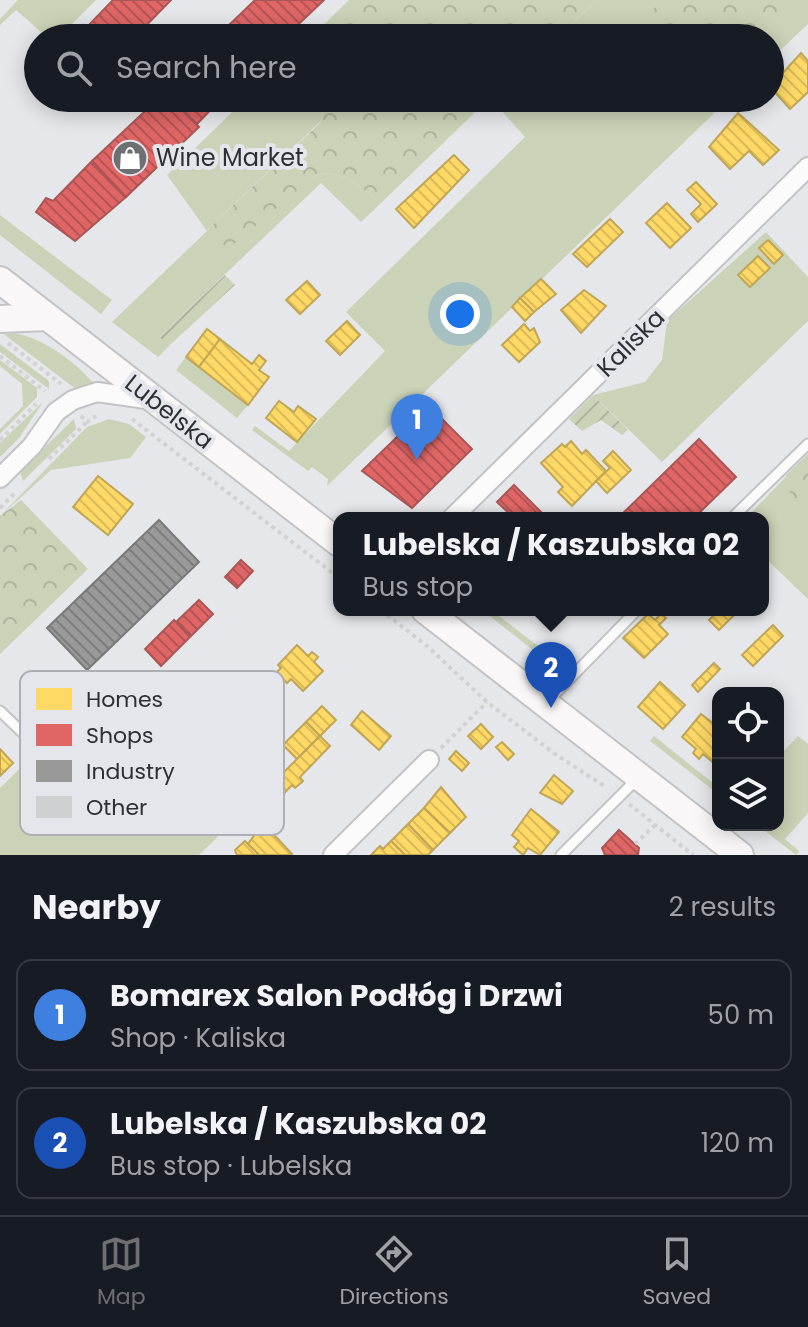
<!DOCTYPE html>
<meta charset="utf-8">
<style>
:root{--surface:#171b24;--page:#20242c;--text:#f1f3f6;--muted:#9ea1a6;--line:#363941;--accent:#6e6f72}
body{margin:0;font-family:Poppins,sans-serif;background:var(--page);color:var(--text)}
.controls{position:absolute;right:24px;bottom:24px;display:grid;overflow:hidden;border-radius:16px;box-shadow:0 4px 20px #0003}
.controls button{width:72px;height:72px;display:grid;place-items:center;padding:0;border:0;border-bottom:2px solid var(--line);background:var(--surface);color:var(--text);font:40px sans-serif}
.you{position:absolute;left:460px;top:314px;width:28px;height:28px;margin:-20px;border:6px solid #fff;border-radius:50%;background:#1a73e8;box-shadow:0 0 0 12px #1a73e833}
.badge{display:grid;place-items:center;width:52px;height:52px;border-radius:50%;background:var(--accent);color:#fff;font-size:26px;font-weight:700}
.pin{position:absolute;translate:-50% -66px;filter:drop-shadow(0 2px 4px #0008)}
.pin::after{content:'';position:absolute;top:42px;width:28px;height:24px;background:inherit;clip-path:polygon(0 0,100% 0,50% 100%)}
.popup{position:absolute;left:333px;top:512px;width:436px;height:104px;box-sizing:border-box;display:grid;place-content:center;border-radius:16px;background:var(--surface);filter:drop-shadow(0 2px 6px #0005);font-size:26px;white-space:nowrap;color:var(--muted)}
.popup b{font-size:30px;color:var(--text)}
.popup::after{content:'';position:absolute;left:50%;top:100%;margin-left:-16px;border:16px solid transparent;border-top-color:var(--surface)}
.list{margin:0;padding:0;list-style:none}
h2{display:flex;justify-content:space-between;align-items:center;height:104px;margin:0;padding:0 32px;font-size:34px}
h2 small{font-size:26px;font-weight:400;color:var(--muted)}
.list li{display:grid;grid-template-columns:52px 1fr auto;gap:24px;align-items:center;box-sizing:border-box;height:112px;margin:0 16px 16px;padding:0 16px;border:2px solid var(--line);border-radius:16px}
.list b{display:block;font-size:30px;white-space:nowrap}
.list p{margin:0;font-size:26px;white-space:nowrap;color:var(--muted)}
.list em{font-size:26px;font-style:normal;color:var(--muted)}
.icon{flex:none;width:44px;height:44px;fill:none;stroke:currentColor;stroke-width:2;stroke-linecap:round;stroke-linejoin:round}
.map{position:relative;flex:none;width:808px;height:855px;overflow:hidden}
.search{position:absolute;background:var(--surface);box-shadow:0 4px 20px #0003;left:24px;right:24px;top:24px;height:88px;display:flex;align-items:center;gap:20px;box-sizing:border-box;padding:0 28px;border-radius:44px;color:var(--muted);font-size:30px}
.sheet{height:360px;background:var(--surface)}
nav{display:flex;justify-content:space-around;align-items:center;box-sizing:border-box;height:112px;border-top:2px solid var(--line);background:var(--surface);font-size:22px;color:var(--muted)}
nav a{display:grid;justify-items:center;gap:4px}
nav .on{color:var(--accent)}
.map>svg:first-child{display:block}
.grass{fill:#cad3b7}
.forest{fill:url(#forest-crowns)}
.garden{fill:url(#garden-furrows)}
.homes{fill:url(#homes-back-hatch);stroke:#c0a656;stroke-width:2}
.shops{fill:url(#shops-back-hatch);stroke:#ab5656;stroke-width:2}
.industry{fill:url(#industry-back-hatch);stroke:#79797a;stroke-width:2}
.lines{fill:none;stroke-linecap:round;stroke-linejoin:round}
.lane-casing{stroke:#c3c3c5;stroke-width:13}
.street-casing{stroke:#c3c3c5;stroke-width:22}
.secondary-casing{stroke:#c3c3c5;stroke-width:30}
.path{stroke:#d2d2d2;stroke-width:4;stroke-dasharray:4 4;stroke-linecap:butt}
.lane{stroke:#fbfbfc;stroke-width:9}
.street{stroke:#fbfbfc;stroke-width:18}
.secondary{stroke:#f9f7f7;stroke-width:26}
.labels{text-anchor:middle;stroke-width:8;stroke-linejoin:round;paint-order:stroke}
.poi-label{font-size:24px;fill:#2e2f32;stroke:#e4e6ec;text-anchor:start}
.street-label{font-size:24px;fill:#2e2f32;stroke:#e4e6ec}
.key{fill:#e4e6ec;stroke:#adafb4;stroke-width:2}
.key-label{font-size:22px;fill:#2e2f32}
</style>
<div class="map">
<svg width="808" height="855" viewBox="0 0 808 855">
<defs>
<pattern id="forest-crowns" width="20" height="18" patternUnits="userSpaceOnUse" patternTransform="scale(2)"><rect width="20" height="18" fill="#cad3b7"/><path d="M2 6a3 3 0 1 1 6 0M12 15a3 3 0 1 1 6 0" fill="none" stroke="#aeb59e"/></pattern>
<pattern id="garden-furrows" width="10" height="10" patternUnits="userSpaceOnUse" patternTransform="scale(2)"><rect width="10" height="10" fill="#cad3b7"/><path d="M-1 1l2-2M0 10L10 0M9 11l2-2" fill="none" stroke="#aeb59e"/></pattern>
<pattern id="homes-back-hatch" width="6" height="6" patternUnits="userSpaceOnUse" patternTransform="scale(2)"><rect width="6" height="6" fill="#ffd966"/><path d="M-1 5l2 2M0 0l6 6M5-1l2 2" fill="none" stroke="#dbbb59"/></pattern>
<pattern id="shops-back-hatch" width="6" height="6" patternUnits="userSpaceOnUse" patternTransform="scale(2)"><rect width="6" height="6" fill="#e06666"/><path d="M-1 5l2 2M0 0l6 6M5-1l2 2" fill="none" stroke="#b65455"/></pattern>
<pattern id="industry-back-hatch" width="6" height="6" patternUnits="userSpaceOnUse" patternTransform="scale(2)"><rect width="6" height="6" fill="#999"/><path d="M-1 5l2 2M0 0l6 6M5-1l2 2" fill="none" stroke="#7d7d7d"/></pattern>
</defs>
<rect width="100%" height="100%" fill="#e6e7ea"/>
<!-- grass -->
<g class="grass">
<path d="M18,0H96L58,38H48L16,10L0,25V19Z"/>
<path d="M598,0H808V24L770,60V38H556Z"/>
<path d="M247,98H320L325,107L320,122L207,230L228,248L316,175C343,168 360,188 381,203L361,222L321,183L160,336L170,345L158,357L112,322L207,231L167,175Z"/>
<path d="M490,98H730L327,486L328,479L312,467L308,471L252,430L255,426L289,451L385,351L346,312L525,137Z"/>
<path d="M0,215L112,300L101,314L0,235Z"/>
<path d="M766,232L808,277V321L662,462L593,395L645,382L662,360L667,321Z"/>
<path d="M1,332C35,331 74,360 95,385L77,390Z"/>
<path d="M0,344L49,381V389L0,352Z"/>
<path d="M186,357L248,405L237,418L176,370Z"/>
<path d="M0,360L37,388V397L0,434V429L23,406L22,384L0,366Z"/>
<path d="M43,402L19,438L0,457V443Z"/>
<path d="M74,419L76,429L23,481L20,471Z"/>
<path d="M109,419L129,424L146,437L130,458L51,470L0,516L87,427Z"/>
<path d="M808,454V599L763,556V518H746Z"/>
<path d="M482,610H491L567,668L561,672Z"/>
<path d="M115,674L180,723L257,799L199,855H0V788Z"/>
<path d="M654,736L718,787V794L650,741Z"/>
<path d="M798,736L808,744V813L785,839L799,851L796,855L757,825H778V757Z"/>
</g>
<!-- forest -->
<g class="forest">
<path d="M349,0H598L556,38H310Z"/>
<path d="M663,0H808V1L770,39L623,38Z"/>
<path d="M320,98H490L381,203C360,188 343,168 316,175L228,249L207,230L320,123L325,107Z"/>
<path d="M630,98H697C677,114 652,107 630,98Z"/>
<path d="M808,454V509C795,504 785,489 786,475Z"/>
<path d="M21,500L88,569L0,654V516Z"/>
</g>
<!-- garden -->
<g class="garden">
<path d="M225,275L235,285L170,345L159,337Z"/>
<path d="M593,395L628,430L622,435L601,420L582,431L569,419Z"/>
</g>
<!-- homes -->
<g class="homes">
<path d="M801,53L808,61V92L790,109L770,87Z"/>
<path d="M738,113L779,150L763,165L749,151L730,169L709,147Z"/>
<path d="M454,155L469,170L414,228L396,209Z"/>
<path d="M696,182L717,204L698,222L691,214L701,204L687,190Z"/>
<path d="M667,203L691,228L670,248L646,223Z"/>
<path d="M610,219L623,232L587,267L573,254Z"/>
<path d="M768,240L783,255L774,264L759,248Z"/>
<path d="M758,256L770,268L750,287L738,275Z"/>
<path d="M541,279L556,294L534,312L520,298Z"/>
<path d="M307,281L320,295L300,314L286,300Z"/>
<path d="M584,290L606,306L581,333L561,310Z"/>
<path d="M520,298L534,312L525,321L512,307Z"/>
<path d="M347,321L360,335L340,355L326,341Z"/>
<path d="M524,324L530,331L534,328L540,342L519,362L502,345Z"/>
<path d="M207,329L220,339L199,367L186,357Z"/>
<path d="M220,339L252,364L259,355L266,361L259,370L269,377L248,405L199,367Z"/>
<path d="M279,401L294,412L298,406L316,419L297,442L266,418Z"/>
<path d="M571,441L582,454L586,450L606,471L572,506L558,492L563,487L541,463L562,444L565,447Z"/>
<path d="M613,451L631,470L607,493L596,481L610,468L603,461Z"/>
<path d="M98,476L133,504L108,535L73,507Z"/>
<path d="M719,610H739L719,630L709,620Z"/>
<path d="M648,614L655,620L661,614L666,618L659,625L668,634L644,658L623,638Z"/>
<path d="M773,625L783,636L753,666L742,655Z"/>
<path d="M297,645L308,656L312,652L318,657L314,662L323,671L303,691L291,679L287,683L276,673L281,668L278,665Z"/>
<path d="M714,663L720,669L698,692L692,685Z"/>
<path d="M660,682L685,705L663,729L638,707Z"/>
<path d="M322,706L336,720L320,736L306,722Z"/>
<path d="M362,711L391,736L379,750L351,725Z"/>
<path d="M701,714L718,727L716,765L703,754L699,759L693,753L696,749L682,737Z"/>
<path d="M306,722L320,736L297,759L283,745Z"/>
<path d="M205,723L229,748L218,759L194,734Z"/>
<path d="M481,724L493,737L481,749L468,736Z"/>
<path d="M320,736L330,746L300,777L303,781L295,788L292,785L272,806L261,795Z"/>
<path d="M502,742L514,754L508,760L496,747Z"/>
<path d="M0,749L13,763L0,776Z"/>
<path d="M456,751L469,763L462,771L449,759Z"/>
<path d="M237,753L261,776L245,792L221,769Z"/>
<path d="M554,775L573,791L562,804L540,793Z"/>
<path d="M441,787L466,817L450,833L424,808Z"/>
<path d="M424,808L450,833L433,850L408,824Z"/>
<path d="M531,809L559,832L540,855L528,848L523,855L514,847L519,841L512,835Z"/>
<path d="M263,823L292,854L291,855H259L248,844Z"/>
<path d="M408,824L433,850L428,855H405L391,841Z"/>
<path d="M245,841L259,855H237L235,850Z"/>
<path d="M391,841L405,855H371L380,846L383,849Z"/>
</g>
<!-- shops -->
<g class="shops">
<path d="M113,0H171L134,38H96L86,28Z"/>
<path d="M255,0H324L284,38H239L228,26Z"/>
<path d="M83,25L96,38H70Z"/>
<path d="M229,28L239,38H220Z"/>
<path d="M159,98H171L199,127L126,197L92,161Z"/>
<path d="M171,98H222L197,124Z"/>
<path d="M92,161L126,197L75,241L36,212L46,198L53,201Z"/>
<path d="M429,406L472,449L412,508L362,471Z"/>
<path d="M699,439L736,477L694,518H618Z"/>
<path d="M514,485L544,515L540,518H514L497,502Z"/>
<path d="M241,560L253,571L237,588L225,577Z"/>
<path d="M199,600L213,614L191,636L177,621Z"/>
<path d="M174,620L190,637L161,666L145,649Z"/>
<path d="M619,830L639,848L638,855H605L602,848Z"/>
</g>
<!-- industry -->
<path class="industry" d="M159,520L199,562L87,670L47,628Z"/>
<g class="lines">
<defs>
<g id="lane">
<path d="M732,518L808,444"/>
<path d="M547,702L637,610"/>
<path d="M0,711L27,737"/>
<path d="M561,855L638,778"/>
</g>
<g id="street">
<path d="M0,478L32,446L56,412L73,400L97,392L153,400"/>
<path d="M452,518L808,167"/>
<path d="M333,855L429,760"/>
</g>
<g id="secondary">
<path d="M0,280L339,543"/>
<path d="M0,319L47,317"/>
<path d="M425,610L740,855"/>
</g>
</defs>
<!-- lane casing -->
<use href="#lane" class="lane-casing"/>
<!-- street casing -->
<use href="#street" class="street-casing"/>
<!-- secondary casing -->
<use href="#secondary" class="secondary-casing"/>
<!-- path -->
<g class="path">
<path d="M8,343L61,384"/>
<path d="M0,356L45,391"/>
<path d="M81,416L87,422L96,416"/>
<path d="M132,419L339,578"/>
<path d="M0,440L36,404"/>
<path d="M49,459L87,422"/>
<path d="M0,508L14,494"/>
<path d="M381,610L427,646L487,702L555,754L606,787"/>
<path d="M441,748L487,702"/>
<path d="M629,804L693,855"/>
<path d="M635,844L655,825"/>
</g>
<!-- lane -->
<use href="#lane" class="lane"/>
<!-- street -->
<use href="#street" class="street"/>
<!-- secondary -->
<use href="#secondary" class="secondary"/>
</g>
<!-- icons -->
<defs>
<symbol id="shop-disc" viewBox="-11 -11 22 22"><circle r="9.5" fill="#6e6f72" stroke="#e4e6ec"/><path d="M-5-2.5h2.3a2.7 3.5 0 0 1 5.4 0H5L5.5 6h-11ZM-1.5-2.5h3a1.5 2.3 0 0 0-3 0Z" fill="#fff"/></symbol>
</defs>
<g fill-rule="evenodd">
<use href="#shop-disc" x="110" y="138" width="40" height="40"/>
</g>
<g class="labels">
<!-- poi labels -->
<g class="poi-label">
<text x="156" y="166">Wine Market</text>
</g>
<!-- street labels -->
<g class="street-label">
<text transform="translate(631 343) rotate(-45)" y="8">Kaliska</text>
<text transform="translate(169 412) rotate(38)" y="8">Lubelska</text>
</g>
</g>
<!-- legend -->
<rect x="20" y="671" width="264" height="164" rx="12" class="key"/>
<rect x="36" y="688" width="36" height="22" fill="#ffd966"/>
<rect x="36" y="724" width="36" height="22" fill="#e06666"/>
<rect x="36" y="760" width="36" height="22" fill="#999"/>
<rect x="36" y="796" width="36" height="22" fill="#cfd0d2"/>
<g class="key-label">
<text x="86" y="707">Homes</text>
<text x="86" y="743">Shops</text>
<text x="86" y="779">Industry</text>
<text x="86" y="815">Other</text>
</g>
</svg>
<div class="controls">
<button><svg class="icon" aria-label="locate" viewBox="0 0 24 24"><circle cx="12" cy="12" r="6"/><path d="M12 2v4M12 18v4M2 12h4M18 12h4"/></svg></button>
<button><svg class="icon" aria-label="layers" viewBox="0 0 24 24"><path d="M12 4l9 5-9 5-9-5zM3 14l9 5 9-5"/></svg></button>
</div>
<div class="you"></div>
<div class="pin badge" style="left:417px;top:460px;background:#3f7fe0">1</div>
<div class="pin badge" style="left:551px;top:708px;background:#1a4fb4">2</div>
<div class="popup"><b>Lubelska / Kaszubska 02</b>Bus stop</div>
<div class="search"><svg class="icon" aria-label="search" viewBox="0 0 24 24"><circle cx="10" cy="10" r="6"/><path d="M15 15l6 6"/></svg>Search here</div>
</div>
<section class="sheet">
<h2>Nearby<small>2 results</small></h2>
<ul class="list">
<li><span class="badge" style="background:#3f7fe0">1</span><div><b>Bomarex Salon Podłóg i Drzwi</b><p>Shop · Kaliska</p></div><em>50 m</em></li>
<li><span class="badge" style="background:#1a4fb4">2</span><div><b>Lubelska / Kaszubska 02</b><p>Bus stop · Lubelska</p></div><em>120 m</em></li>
</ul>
</section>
<nav>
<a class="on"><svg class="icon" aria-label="map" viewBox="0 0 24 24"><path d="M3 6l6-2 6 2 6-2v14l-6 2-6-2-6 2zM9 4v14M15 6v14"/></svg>Map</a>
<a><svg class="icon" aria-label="directions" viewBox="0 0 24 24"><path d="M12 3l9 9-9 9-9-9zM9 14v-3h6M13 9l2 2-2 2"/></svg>Directions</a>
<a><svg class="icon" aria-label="saved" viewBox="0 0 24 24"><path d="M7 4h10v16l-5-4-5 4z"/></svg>Saved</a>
</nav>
